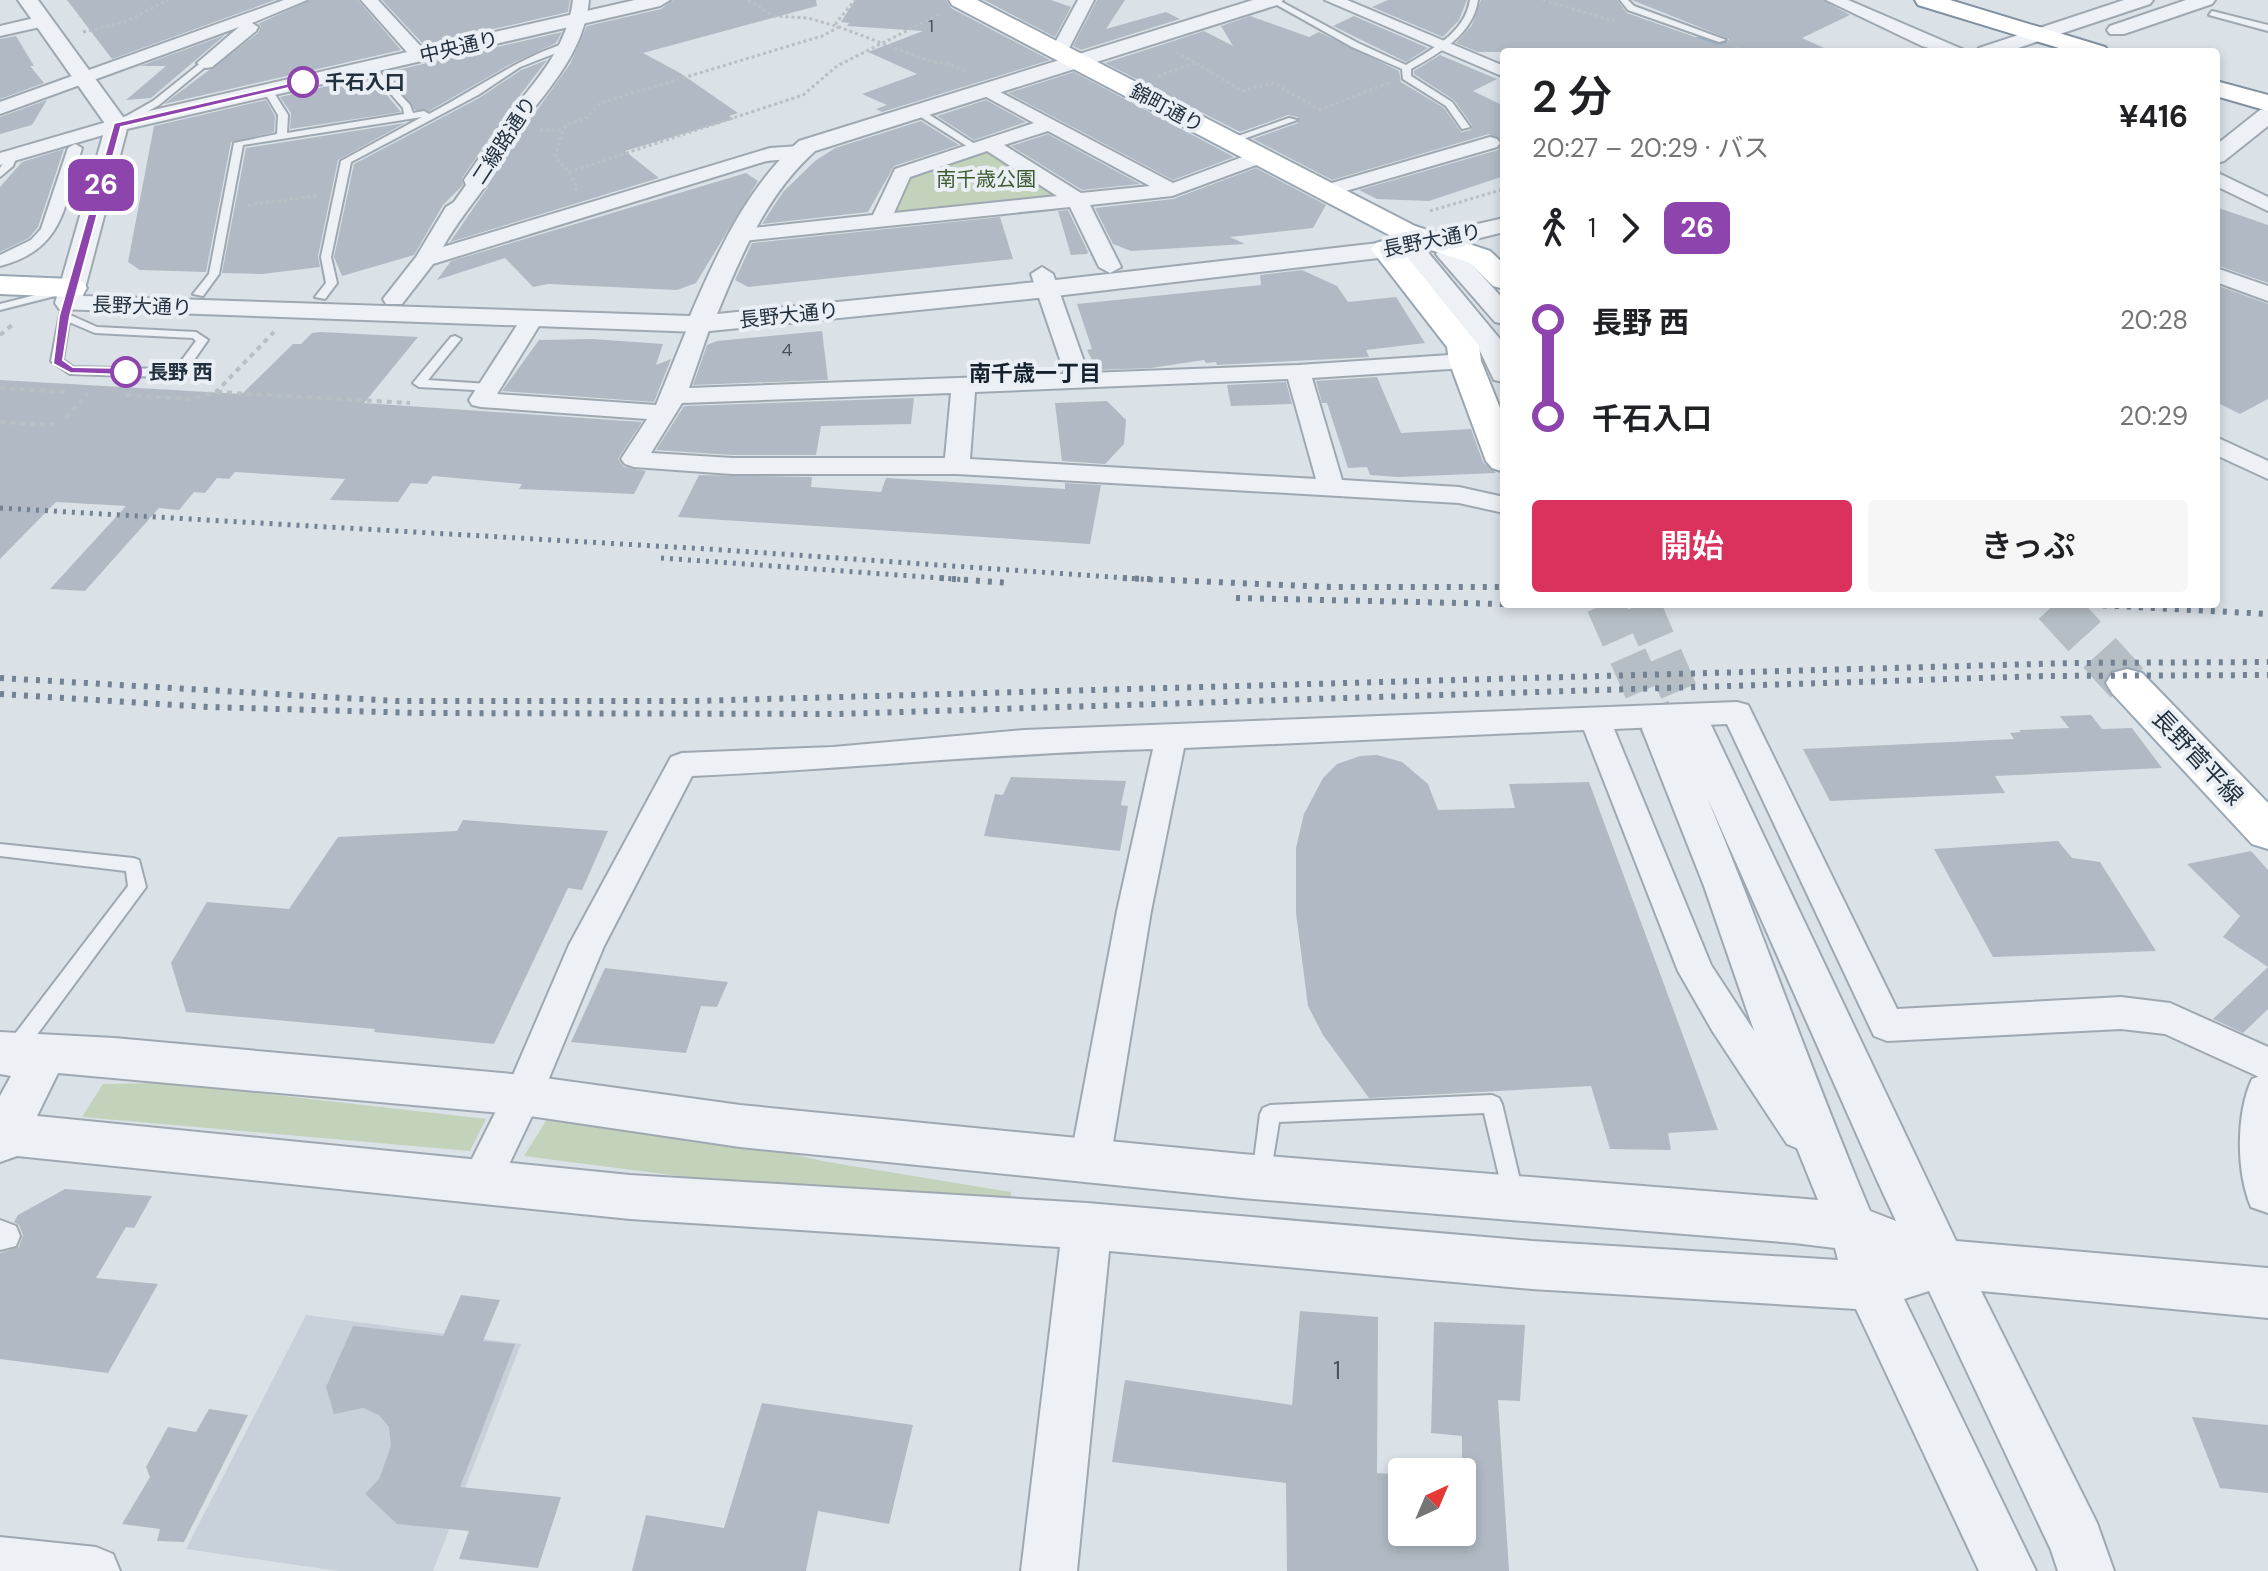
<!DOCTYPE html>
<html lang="ja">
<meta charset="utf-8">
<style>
:root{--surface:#fff;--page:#f6f6f6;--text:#202124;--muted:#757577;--accent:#db315d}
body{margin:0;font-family:"DM Sans","Noto Sans JP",sans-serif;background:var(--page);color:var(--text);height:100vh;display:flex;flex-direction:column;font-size:30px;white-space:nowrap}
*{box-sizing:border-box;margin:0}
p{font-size:26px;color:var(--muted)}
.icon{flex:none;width:44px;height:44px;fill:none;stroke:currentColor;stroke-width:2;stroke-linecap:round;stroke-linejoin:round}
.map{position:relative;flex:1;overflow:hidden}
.side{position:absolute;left:1500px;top:48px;width:720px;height:560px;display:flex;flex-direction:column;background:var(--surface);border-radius:8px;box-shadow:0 4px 12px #0003}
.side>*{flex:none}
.badge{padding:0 16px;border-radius:12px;font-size:28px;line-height:52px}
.needle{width:52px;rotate:44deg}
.buttons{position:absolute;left:1388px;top:1458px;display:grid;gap:16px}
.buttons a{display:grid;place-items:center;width:88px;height:88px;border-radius:8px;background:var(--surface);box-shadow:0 4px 12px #0003;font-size:40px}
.map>.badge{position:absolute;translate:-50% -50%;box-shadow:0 0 0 4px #fff}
.legs{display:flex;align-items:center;gap:12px;height:88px;padding:0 32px;font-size:26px}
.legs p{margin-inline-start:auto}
.headline{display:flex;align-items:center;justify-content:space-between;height:136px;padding:0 32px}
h1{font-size:44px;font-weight:600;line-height:60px}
.cta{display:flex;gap:16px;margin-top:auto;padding:16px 32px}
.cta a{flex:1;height:92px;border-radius:8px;background:var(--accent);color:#fff;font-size:32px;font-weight:600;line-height:92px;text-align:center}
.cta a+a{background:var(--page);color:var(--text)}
ul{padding:0 32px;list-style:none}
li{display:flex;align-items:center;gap:28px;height:96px;font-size:30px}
li i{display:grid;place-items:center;width:12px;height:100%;margin:0 10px;background:currentColor}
li i::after{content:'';width:20px;height:20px;margin:-10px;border:6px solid;border-radius:50%;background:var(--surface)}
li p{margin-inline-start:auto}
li:first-child i{background:linear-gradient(#0000 50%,currentColor 0)}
li:last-child i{background:linear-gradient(currentColor 50%,#0000 0)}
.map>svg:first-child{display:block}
.built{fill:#c8d0d9}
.green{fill:#c3d2bb}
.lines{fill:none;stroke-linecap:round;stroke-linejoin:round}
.canal{fill:#91b3cb;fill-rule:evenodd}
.building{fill:#b1bac4}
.tertiary-tunnel{stroke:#b5bec5;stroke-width:38;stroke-dasharray:38 19;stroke-linecap:butt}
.primary-tunnel{stroke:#b5bec5;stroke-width:44;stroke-dasharray:44 22;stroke-linecap:butt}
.service-casing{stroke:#9fa8b1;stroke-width:4}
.pedestrian-casing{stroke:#9fa8b1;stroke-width:4}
.minor-casing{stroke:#9fa8b1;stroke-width:4}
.tertiary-casing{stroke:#9fa8b1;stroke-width:4}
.primary-casing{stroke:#99a6b3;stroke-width:4}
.trunk-casing{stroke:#80909f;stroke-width:4}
.path-far1{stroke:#b8bfc5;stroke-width:3;stroke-dasharray:3 3;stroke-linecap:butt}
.path{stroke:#b8bfc5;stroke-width:4;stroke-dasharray:5 5;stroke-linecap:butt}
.service{fill:#edf1f5;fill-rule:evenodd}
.pedestrian{fill:#edf1f5;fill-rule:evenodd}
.minor{fill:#edf1f5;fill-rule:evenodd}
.tertiary{fill:#edf1f5;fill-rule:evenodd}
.primary{fill:#fff;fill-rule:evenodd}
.trunk{fill:#fff;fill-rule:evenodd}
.rail-far1{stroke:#728292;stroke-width:5;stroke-dasharray:3 6;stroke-linecap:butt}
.rail{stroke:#728292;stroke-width:6;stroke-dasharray:4 8;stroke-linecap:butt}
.line-1{fill:#8e44ad;stroke:#fff;stroke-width:2}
.stop-1-dot{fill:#fff;stroke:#8e44ad;stroke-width:4}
.labels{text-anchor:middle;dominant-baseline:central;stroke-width:8;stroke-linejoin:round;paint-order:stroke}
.far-number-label{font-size:18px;fill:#465260}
.far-street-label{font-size:20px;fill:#23303e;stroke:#eaeff5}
.far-stop-label{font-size:20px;font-weight:bold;fill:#23303e;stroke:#eaeff5;text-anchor:start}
.far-park-label{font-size:20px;fill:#3c5b2f;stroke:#eaeff5}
.far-neighbourhood-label{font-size:22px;font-weight:bold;fill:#16212e;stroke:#eaeff5}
.street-label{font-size:24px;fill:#23303e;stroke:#eaeff5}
.near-number-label{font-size:24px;fill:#465260}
</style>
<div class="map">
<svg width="2268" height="1571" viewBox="0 0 2268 1571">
<rect width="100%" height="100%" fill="#dae1e7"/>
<path class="built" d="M306,1315L521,1344L433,1571H338L186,1549Z"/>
<g class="green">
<path d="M987,151L997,154L1063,195L1060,200L891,214L908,178Z"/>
<path d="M170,1083L486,1119L470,1151L82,1117L103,1084Z"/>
<path d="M549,1116L708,1134L822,1161L1011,1192L1010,1202L787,1190L524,1156Z"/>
</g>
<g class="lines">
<path class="canal" d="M1664,37H1717L1745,52L1658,46L1655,42L1658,38Z"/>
</g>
<g class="building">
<path d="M67,0H275L112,59Z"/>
<path d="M310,0H358L401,50L164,104L258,33L261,26L258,24Z"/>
<path d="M382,0H570L568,12L424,45Z"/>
<path d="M673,0H816L817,6L643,53L680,73L738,113L729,116L734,119L625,151L659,178L450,242L488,187L487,180L570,64L587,26L661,9Z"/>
<path d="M855,0H946L951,8L1050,60L882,112L876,109L887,105L862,94L917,74L868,52L923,31L847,26L849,23L841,22Z"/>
<path d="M984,0H1051L1071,7L1055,37Z"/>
<path d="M1097,0H1125L1106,29L1166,12L1180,19L1081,50L1073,46Z"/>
<path d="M1388,0H1467L1459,20L1443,37L1372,7Z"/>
<path d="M1481,0H1617L1627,13L1718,45L1727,43L1729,39L1632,0H1823L1850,15L1802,38L1833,52H1478L1456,43L1472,25Z"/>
<path d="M1250,16L1309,37L1319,32L1399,71L1401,82L1444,108L1461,132L1471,130L1472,125L1454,100L1414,74V71L1440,55L1497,79L1473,91L1504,106V176L1429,201L1377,199L1359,190L1498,150L1502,141L1489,134L1332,180L1253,139L1298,123V117L1288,115L1240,132L1105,63L1204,31L1233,46L1221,26Z"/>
<path d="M1354,16L1428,48L1406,62L1333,26Z"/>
<path d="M562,32L556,43L511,64L429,111L415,110L384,73Z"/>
<path d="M225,35L151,98L126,100L166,66H140Z"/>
<path d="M16,36L34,66H30L44,83L0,99V39Z"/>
<path d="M547,60L508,111L507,121L497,135L489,139L462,178L463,185L443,205L414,255L342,276L334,257L354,164L479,98L521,70Z"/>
<path d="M1074,72L1234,157L1173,180L1008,93Z"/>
<path d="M371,76L401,112L290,129L291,113L280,97Z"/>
<path d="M47,100L32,125L0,134V117Z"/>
<path d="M266,100L275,116L274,132L231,142L206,272L140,270L128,262L154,126Z"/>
<path d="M986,100L1026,122L974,140L937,116Z"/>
<path d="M921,121L959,145L894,166L868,212L762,224L783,192L815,161L835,148Z"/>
<path d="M405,123L338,160L318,256L320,267L262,274L222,273L246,148Z"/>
<path d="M1048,134L1140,184L1082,190L1011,146Z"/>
<path d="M64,149L38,227L29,238L0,252V187L22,162Z"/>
<path d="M1256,168L1326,205L1313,228L1230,237L1245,244L1131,251L1113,244L1095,208L1173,199Z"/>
<path d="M746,173L758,181L696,283L677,290L548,284L533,287L505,258L437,280L451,261Z"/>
<path d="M2216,207L2268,225V283L2216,265Z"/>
<path d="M1068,210L1088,252L1087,254L1071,255L1058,211Z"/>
<path d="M1000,217L1013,259L748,287L735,280L752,243Z"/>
<path d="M1302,270L1337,286L1348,302L1396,297L1425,343L1366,350L1369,357L1217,365L1216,362L1206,363L1204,360L1151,368L1097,370L1087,350L1092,349L1077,304L1261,285L1260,275Z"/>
<path d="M2216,285L2268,304V399L2240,414L2216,402Z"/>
<path d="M822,331L828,380L693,385L707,345L717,341Z"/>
<path d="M321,332L418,337L364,403L642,422L618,459L624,467L646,471L634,494L519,489L522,484L433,476L427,484L411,483L398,502L330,500L345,479L235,472L229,479L217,478L205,493L194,492L179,510L159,508L85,591L50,589L126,506L56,502L0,559V380L242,394L293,344H301L312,333Z"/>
<path d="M592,339L663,344L656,365L671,359L654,402L502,391L539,340Z"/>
<path d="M1377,377L1401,433L1471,429L1483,462L1496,473L1398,477L1370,475L1367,467L1348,468L1327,403H1322L1316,381Z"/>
<path d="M1286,382L1292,404L1231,406L1227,385Z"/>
<path d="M914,398L911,424L821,426L816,455H732L656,450L684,406Z"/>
<path d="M1107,401L1126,420L1124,444L1105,464L1062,461L1055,403Z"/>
<path d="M699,475L812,477L811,487L881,492L886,478L1065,489V483L1101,485L1090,544L678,517Z"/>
<path d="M2091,715L2102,729L2132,728L2162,768L1995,776L2005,793L1830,801L1803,749L2014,739L2010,733L2021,732L2019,730L2069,728L2060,716Z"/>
<path d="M1377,755L1402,762L1428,784L1438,810L1515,808L1509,784L1589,782L1718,1130L1668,1133L1671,1150L1610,1149L1591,1086L1369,1098L1323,1035L1308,1006L1296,913V848L1304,814L1323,778L1337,764L1360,756Z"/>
<path d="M1011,777L1126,781L1121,805L1128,806L1120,851L984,836L995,794L1003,795Z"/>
<path d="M463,820L608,831L582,890L568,888L494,1044L374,1032L375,1029L186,1012L171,963L207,902L289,909L338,837L457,831Z"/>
<path d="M2058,841L2072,858L2100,862L2156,951L1993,957L1934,849Z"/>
<path d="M2251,851L2268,870V967L2223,937L2240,916L2187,864Z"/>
<path d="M2268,967V1009L2243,1033L2213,1019Z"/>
<path d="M605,968L728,982L717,1007L701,1006L686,1053L571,1042Z"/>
<path d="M65,1189L152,1196L134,1228L126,1227L96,1278L158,1284L108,1373L0,1359V1253L19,1247L23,1235L19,1225L14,1222L18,1215Z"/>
<path d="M461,1295L500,1300L483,1341L515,1344L460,1487L561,1497L538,1568L459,1559L469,1531L397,1524L365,1494L379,1479L385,1463L391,1446L389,1427L379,1415L363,1408L334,1414L326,1387L353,1326L443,1336Z"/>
<path d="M1300,1311L1378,1317L1377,1473L1402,1475V1532H1462V1436L1431,1433L1434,1322L1525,1325L1520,1401L1498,1400L1509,1571H1287L1286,1483L1112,1462L1125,1380L1292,1405Z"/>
<path d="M762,1403L913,1425L889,1524L818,1511L806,1571H632L646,1515L724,1528Z"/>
<path d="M209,1409L248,1415L184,1542L157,1541L160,1529L122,1524L150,1477L146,1467L168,1427L196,1432Z"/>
<path d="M2192,1417L2268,1425V1493L2220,1488Z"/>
</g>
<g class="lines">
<g class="tertiary-tunnel">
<path d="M1605,604L1660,729"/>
<path d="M1641,604L1694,727"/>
</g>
<path class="primary-tunnel" d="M2055,604L2127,683"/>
<defs>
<g id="service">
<path d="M1268,0H1278L1358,43L1406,65C1432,49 1465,33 1470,0H1478C1473,35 1439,53 1411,69V76L1452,102L1470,127L1462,129L1446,106L1403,79L1402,69L1352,47Z"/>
<path d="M1620,0H1628L1634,6L1726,40L1719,42L1628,10Z"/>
<path d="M2212,11L2268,25V31L2209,15Z"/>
<path d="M566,43L570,46L569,48L520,67L478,95L351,162L331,257L337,283L325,299L315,297L326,283L321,257L341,161L422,117L243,145L219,274L203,296L193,294L209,274L234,143L277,134L278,115L263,90L265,88H271L288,115L287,133L404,114L403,108L368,67L372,64L410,105L413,113L424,111L429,114C475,90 516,59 566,43Z"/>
<path d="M203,61L210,63L159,105L122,126H116V122L153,101Z"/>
<path d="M916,107L919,108L981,148L973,150L913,112L911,110Z"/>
<path d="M1289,118L1297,120L1232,143L1224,141Z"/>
<path d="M9,154L17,156L13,166L0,177V168Z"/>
<path d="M63,288L67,289V293L0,310V304Z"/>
<path d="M60,314H68L97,327L196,332L208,340L187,370L162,377L70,374L51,361ZM69,322L95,333L193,338L196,341L179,364L162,369L73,367L63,360Z"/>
<path d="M455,336L461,339L428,380L488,384L494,388L492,391L419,387L413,383L451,337Z"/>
<path d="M0,844L133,858L139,860L146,887L22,1055L15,1057L8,1055L6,1049L8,1043L128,886L126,871L0,856Z"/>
<path d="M1492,1095L1499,1098L1502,1104L1524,1197L1521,1204L1514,1206L1507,1204L1504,1197L1484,1113L1279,1122L1269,1183L1262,1185L1255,1183L1252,1176L1260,1114L1263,1108L1270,1105Z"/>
</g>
<g id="pedestrian">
<path d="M75,144L82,148C64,204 66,249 0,266V255L31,240L41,229L68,148Z"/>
<path d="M0,1220L16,1226L20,1236L16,1246L0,1250Z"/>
</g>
<g id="minor">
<path d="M284,0H307L252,23L258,27L256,31L212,67L206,68L197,63L239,27L0,114V102Z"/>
<path d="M361,0H378L426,52L429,56L426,60H414Z"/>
<path d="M573,0H589C585,46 555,82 527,117L529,120C515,142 499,158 484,180L486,185C471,206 456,224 443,247L770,148L799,146L809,152C799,162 777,158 763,162L433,264L402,304H386L383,299L416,257L446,207L454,202L466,185L464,180L491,141L499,137L510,121L508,117L510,113C538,79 568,45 573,0Z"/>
<path d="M1078,0H1094L1065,56H1053L1050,52Z"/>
<path d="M1325,0H1347L1504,66V77Z"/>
<path d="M1826,0H1848L1969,52H1942L1922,46Z"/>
<path d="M43,16L49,17L51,21L49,25L0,36V26Z"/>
<path d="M985,84L1173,183L1253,153L1260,151L1270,157L1267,161L1172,196L1090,205L1121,267L1110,273L1099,267L1070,207L743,241L733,235L743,229L873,215L895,169L1034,123L979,93L976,89ZM1048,131L1150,186L1081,193L1004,145ZM987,151L1057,196L894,213L910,177Z"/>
<path d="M117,119L124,121L126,125L124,129L0,165V153Z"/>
<path d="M1490,137L1497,139L1500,143L1497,147L1325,197L1315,191L1318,187Z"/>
<path d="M2216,172L2268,197V211L2216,186Z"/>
<path d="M1042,267L1053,274L1088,373L1298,365L1465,354L1473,356L1477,361L1473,366L1465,368L1312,378L1342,480L1459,487L1504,497V513L1459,503L957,474H732L634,467L625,464L621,459L647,419L481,407L472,405L469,400L523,316H539L542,321L497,394L656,405L689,324L692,319H708L711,324L689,388L1065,374L1031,274ZM1288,379L1316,479L970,459L975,392ZM951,393L945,458H732L651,453L682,403Z"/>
<path d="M2216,268L2268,286V301L2216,282Z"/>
<path d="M2216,437L2268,461V479L2216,455Z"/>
<path d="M1737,702L1748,705L1752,713L1897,1009L2121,997L2170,1003L2268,1047V1081L2165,1034L2121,1029L1887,1041L1874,1036L1727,724L1614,729L1711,965L1820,1132L1815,1144L1801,1150L1787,1144L1713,1032L1678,971L1584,730L1184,748L1151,911L1110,1161L1104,1174L1090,1179L1076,1174L1070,1161L1117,911L1153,749C999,753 846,769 692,776L604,946L542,1095L495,1194L481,1200L467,1194L461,1181L507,1089L569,945L671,757L682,753L833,747L1024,730Z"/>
<path d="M0,1537L96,1547L113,1554L120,1571H0Z"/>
</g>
<g id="tertiary">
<path d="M18,0H38L123,117L635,0H670L660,6L127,129L83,296L690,316C717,253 747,187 799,141L1253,0H1283L1280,4L815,151C767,194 741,255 717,314L1047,281L1396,241L1393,232L1396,227H1414L1420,237L1504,218V232L1427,251L1504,344V382L1494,380L1478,347L1404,255L1047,297L700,332L59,309L55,303L106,125Z"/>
<path d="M2124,0H2153L2150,4L2006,52H1976L1979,48Z"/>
<path d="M2186,0H2215L2212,4L2124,34H2110L2107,30L2110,26Z"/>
<path d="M2268,108V126L2224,161L2216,163V145L2260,110Z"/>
<path d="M1449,246L1458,249L1504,300V324L1495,322L1440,259L1436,254L1440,249Z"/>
<path d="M1694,714L1707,718L1712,727L1956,1241L2268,1268V1318L1981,1291L2097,1523L2114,1571H2058L2051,1550L1929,1291L1904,1299L2036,1571H1979L1856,1309L1532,1289L1109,1251L1077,1571H1021L1060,1247L630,1219L17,1156L0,1162V1096L11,1076L0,1074V1032L114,1038L523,1075L740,1105L1242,1154L1818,1200L1780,1106L1704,886L1642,729L1647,720L1660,716L1673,720L1676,726L1681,718ZM1707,797L1877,1180L1896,1221L1870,1211C1812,1074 1764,934 1707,797ZM58,1073L523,1115L740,1147L1242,1198L1794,1243L1835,1248L1838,1260L1532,1241L1087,1203L630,1175L37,1116Z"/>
<path d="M2268,1073V1213L2251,1207C2236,1172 2236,1113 2252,1079Z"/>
</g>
<g id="primary">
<path d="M949,0H977L1415,226L1490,251L1504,264V289L1493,286L1470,263L1395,238L952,5Z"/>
<path d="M1386,240L1396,243L1479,346L1481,361L1504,418V472L1492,468L1486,461L1449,361L1447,347L1371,249L1376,243Z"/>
<path d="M0,276L72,279L83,282L87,288L83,294L72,297L0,294Z"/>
<path d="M2127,669L2142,673L2268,803V849L2252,844L2112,693L2106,683L2112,673Z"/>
</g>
<g id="trunk">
<path d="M1915,0H1950L2105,47L2109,52H2072L1918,5Z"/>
<path d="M2216,81L2268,95V111L2216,96Z"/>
</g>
</defs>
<use href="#service" class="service-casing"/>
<use href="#pedestrian" class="pedestrian-casing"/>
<use href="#minor" class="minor-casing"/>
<use href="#tertiary" class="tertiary-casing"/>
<use href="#primary" class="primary-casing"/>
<use href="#trunk" class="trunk-casing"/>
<g class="path-far1">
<path d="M748,0L774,16L808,18L839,27L932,62L951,64L968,73"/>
<path d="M1543,0L1614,21"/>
<path d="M83,32L125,22L168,0"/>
<path d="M1736,47L1746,52"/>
<path d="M1196,63L1242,91L1274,83L1320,110"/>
<path d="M1158,76L1196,63L1177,53"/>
<path d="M1319,110L1391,82"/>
<path d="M540,130H563"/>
<path d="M569,172L803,95L837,66L940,14"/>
<path d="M575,191L577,187L569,172L555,157L563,130L568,124L585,119L600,103L822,36L839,27L836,23L855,0"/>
<path d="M248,205L317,196"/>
<path d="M1430,211L1504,189"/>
</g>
<g class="path">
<path d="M0,335L12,325"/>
<path d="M0,388L68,392"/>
<path d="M217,392L410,403"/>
<path d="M126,395L189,399L216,392L274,332"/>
<path d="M66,418L88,393"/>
<path d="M0,422L54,425"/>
</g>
<use href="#service" class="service"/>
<use href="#pedestrian" class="pedestrian"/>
<use href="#minor" class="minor"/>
<use href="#tertiary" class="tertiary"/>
<use href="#primary" class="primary"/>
<use href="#trunk" class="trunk"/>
<g class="rail-far1">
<path d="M0,508L708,549L1155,580"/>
<path d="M661,558L968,580"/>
</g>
<g class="rail">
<path d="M940,578L1009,583"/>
<path d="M1123,578L1330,587H1504"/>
<path d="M1236,598L1504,604"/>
<path d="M2079,604L2268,614"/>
<path d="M0,678L396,701H694L2073,663L2268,662"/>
<path d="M0,694L209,707L419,713L838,714L2046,676L2268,675"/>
</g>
</g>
<path class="line-1" d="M303,80L306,84L121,127L70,316L63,360L73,367L126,368L131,372L126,375L70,373L53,364L59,316L114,123Z"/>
<g class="stop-1-dot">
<circle cx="303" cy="82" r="14"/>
<circle cx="126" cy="372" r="14"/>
</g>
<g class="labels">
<g class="far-number-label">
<text x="931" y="26">1</text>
<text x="787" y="350">4</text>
</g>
<g class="far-street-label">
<text transform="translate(459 47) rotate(-13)">中央通り</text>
<text transform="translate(1167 108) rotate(28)">錦町通り</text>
<text transform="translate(504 140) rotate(-57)">二線路通り</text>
<text transform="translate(1432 240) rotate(-11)">長野大通り</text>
<text transform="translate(142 306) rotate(2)">長野大通り</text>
<text transform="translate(789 315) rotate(-6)">長野大通り</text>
</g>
<g class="far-stop-label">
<text x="325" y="82">千石入口</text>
<text x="148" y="372">長野 西</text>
</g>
<g class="far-park-label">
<text x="986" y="179">南千歳公園</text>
</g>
<g class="far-neighbourhood-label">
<text x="1035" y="373">南千歳一丁目</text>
</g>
<g class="street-label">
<text transform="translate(2198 757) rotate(47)">長野菅平線</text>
</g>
<g class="near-number-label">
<text x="1337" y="1370">1</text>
</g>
</g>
</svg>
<div class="buttons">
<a><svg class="needle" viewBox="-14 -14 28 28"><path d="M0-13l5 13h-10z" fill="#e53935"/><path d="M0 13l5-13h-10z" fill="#757577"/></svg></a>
</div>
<b class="badge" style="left:101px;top:185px;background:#8e44ad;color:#fff">26</b>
<section class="side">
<div class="headline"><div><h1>2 分</h1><p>20:27 – 20:29 · バス</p></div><b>¥416</b></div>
<div class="legs"><svg class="icon" aria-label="walk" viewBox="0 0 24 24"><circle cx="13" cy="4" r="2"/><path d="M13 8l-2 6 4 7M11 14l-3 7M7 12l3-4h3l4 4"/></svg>1<svg class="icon" aria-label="forward" viewBox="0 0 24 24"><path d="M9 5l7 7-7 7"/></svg><b class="badge" style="background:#8e44ad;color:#fff">26</b></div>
<ul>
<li><i style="color:#8e44ad"></i><b>長野 西</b><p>20:28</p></li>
<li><i style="color:#8e44ad"></i><b>千石入口</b><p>20:29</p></li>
</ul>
<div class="cta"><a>開始</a><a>きっぷ</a></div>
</section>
</div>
